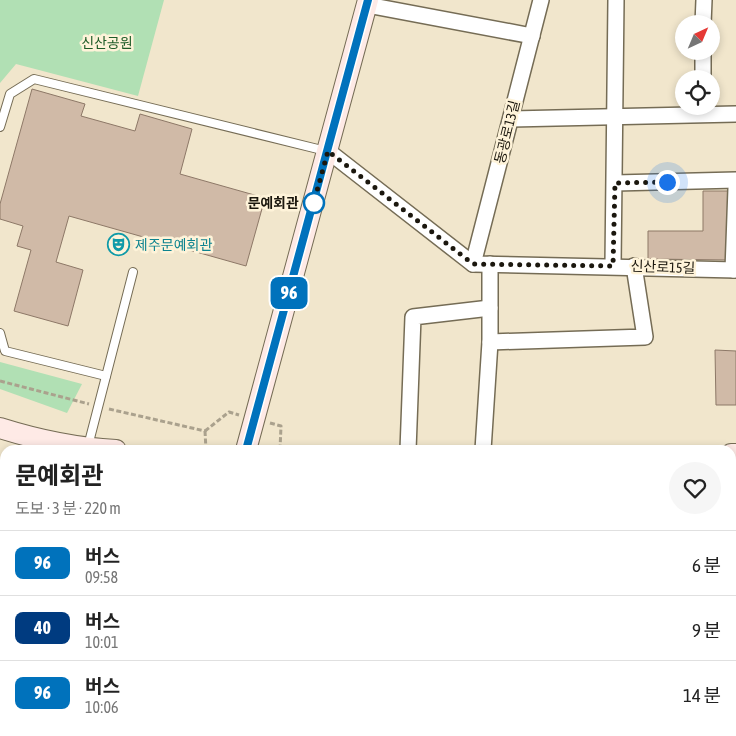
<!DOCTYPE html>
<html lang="ko">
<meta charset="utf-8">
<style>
:root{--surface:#fff;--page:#f6f6f6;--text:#222;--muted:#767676;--line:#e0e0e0}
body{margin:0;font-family:"Asap Condensed","Noto Sans KR",sans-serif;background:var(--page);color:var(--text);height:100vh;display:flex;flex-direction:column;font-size:19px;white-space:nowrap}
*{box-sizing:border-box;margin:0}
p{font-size:16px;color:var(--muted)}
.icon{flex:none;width:28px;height:28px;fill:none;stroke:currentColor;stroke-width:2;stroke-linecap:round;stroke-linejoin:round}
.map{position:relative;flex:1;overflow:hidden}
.panel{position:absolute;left:0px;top:445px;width:736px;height:291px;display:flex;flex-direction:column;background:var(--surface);border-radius:15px 15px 0 0;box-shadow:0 2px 8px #0003}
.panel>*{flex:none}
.badge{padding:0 10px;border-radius:8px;font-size:18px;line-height:32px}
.needle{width:32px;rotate:44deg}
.controls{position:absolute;left:675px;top:15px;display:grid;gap:10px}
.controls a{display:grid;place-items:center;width:45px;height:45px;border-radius:50%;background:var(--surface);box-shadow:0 2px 8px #0003;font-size:25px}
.you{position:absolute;width:25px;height:25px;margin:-12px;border:4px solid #fff;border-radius:50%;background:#1a73e8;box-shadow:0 0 0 8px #1a73e833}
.map>.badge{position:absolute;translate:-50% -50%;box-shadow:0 0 0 2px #fff}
.round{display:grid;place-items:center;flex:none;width:52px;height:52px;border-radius:26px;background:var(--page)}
.summary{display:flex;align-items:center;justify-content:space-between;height:85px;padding:0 15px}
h1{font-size:24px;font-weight:700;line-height:38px}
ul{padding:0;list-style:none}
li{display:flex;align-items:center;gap:15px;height:65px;padding:0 15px;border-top:1px solid var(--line)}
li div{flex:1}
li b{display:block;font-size:19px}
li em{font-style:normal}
li .badge{min-width:55px;font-weight:700;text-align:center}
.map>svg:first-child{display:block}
.green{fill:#b1e0b4}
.building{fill:#d0baa7;stroke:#8d7867}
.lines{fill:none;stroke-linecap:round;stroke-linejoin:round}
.service-casing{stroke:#756c55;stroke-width:10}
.minor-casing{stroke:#756c55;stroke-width:18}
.secondary-casing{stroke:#756c55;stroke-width:22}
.path{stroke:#aaa18d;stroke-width:3;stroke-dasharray:5 2.5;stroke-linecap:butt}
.service{stroke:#fff;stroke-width:8}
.minor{stroke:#fff;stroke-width:15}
.secondary{stroke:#feeae6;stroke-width:20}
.line-casing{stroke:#fff;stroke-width:11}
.line{stroke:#0072bc;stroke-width:8}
.walk{stroke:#1b170e;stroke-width:5;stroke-dasharray:0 9}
.stop-dot{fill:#fff;stroke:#0072bc;stroke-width:2.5}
.labels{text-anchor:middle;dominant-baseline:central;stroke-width:5;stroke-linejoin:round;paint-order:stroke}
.park-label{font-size:14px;fill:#1e5c28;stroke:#fef3d9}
.street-label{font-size:14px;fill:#1b170e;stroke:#fef3d9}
.stop-label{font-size:14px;font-weight:bold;fill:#1b170e;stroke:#fef3d9;text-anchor:end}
.culture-label{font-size:14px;fill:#0d838f;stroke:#fef3d9;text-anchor:start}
</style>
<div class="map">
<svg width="736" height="736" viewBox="0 0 736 736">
<rect width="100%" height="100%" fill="#f1e6cc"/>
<g class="green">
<path d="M0,0H164L138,96L16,64L0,83Z"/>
<path d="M0,362L82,384L67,413L0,389Z"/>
</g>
<g class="building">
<path d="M32,89L85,104L81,116L135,131L140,114L192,129L180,174L265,198L246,266L69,216L56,262L83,270L68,326L14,311L31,250L17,246L23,226L0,219V204Z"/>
<path d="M703,191H731V260L648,259V231H703Z"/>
<path d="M715,350L736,351V405H716Z"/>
<path d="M0,607L5,608V659L0,658Z"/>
</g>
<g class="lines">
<defs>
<g id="service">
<path d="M0,127L10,94L34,79L326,151"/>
<path d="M0,333L5,351L106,376"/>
<path d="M88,446L133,272"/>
</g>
<g id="minor">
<path d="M367,5L532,36"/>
<path d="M703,24L704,0"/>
<path d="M703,79V51"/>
<path d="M511,119L736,114"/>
<path d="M328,151L473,264L736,270"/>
<path d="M615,183L736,180"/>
<path d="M473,264L541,0"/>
<path d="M613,265L616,0"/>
<path d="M733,270L736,188"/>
<path d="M490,342L645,337L634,266"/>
<path d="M408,450L413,317L490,308"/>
<path d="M483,450L490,342V264"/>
<path d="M731,653H736"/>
<path d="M481,731V736"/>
<path d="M331,736L333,731"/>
</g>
<g id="secondary">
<path d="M0,428C38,440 77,448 116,450"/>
<path d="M246,450L368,0"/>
<path d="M731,454H736"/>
<path d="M155,736L157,731"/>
</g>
</defs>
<use href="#service" class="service-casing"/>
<use href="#minor" class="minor-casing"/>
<use href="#secondary" class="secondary-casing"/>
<g class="path">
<path d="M0,381L89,404"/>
<path d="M109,409L205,431"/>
<path d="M270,423L281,426L280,450"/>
<path d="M205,431L229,412L239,415"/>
<path d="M205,431L206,450"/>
</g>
<use href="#service" class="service"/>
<use href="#minor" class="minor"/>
<use href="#secondary" class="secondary"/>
</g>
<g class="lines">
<defs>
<path id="line" d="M246,450L368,0"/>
</defs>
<use href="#line" class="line-casing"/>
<use href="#line" class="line"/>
<path class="walk" d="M314,203L312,209L328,151L473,264L613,266L615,183L667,182"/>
</g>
<defs>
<symbol id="theatre-ring" viewBox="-11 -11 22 22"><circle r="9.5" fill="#fef3d9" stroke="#0f9aa8" stroke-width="1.5"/><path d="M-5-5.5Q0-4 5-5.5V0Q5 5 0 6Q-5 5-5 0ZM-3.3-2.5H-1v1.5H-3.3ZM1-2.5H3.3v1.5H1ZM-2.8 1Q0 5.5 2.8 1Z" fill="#0f9aa8"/></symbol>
</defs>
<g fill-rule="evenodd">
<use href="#theatre-ring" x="106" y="232" width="25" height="25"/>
</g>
<circle class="stop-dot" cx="314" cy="203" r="10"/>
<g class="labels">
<g class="park-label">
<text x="107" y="43">신산공원</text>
</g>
<g class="street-label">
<text transform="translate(507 132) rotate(-76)">동광로13길</text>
<text transform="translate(663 267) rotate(2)">신산로15길</text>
</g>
<g class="stop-label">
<text x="299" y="203">문예회관</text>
</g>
<g class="culture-label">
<text x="135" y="245">제주문예회관</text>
</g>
</g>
</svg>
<div class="controls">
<a><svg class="needle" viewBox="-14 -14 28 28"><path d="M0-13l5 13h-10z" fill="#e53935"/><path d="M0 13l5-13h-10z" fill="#767676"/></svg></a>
<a><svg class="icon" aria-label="locate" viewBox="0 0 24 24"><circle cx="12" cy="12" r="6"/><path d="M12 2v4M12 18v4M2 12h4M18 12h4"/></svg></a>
</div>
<div class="you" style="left:667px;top:182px"></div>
<b class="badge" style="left:289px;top:293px;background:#0072bc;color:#fff">96</b>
<section class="panel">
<div class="summary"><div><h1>문예회관</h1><p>도보 · 3 분 · 220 m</p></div><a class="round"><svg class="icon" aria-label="heart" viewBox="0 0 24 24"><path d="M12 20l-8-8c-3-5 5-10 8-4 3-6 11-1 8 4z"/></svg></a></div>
<ul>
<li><span class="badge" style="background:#0072bc;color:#fff">96</span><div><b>버스</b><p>09:58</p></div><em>6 분</em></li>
<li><span class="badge" style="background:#003b80;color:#fff">40</span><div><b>버스</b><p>10:01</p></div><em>9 분</em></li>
<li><span class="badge" style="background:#0072bc;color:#fff">96</span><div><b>버스</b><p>10:06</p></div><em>14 분</em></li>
</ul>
</section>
</div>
